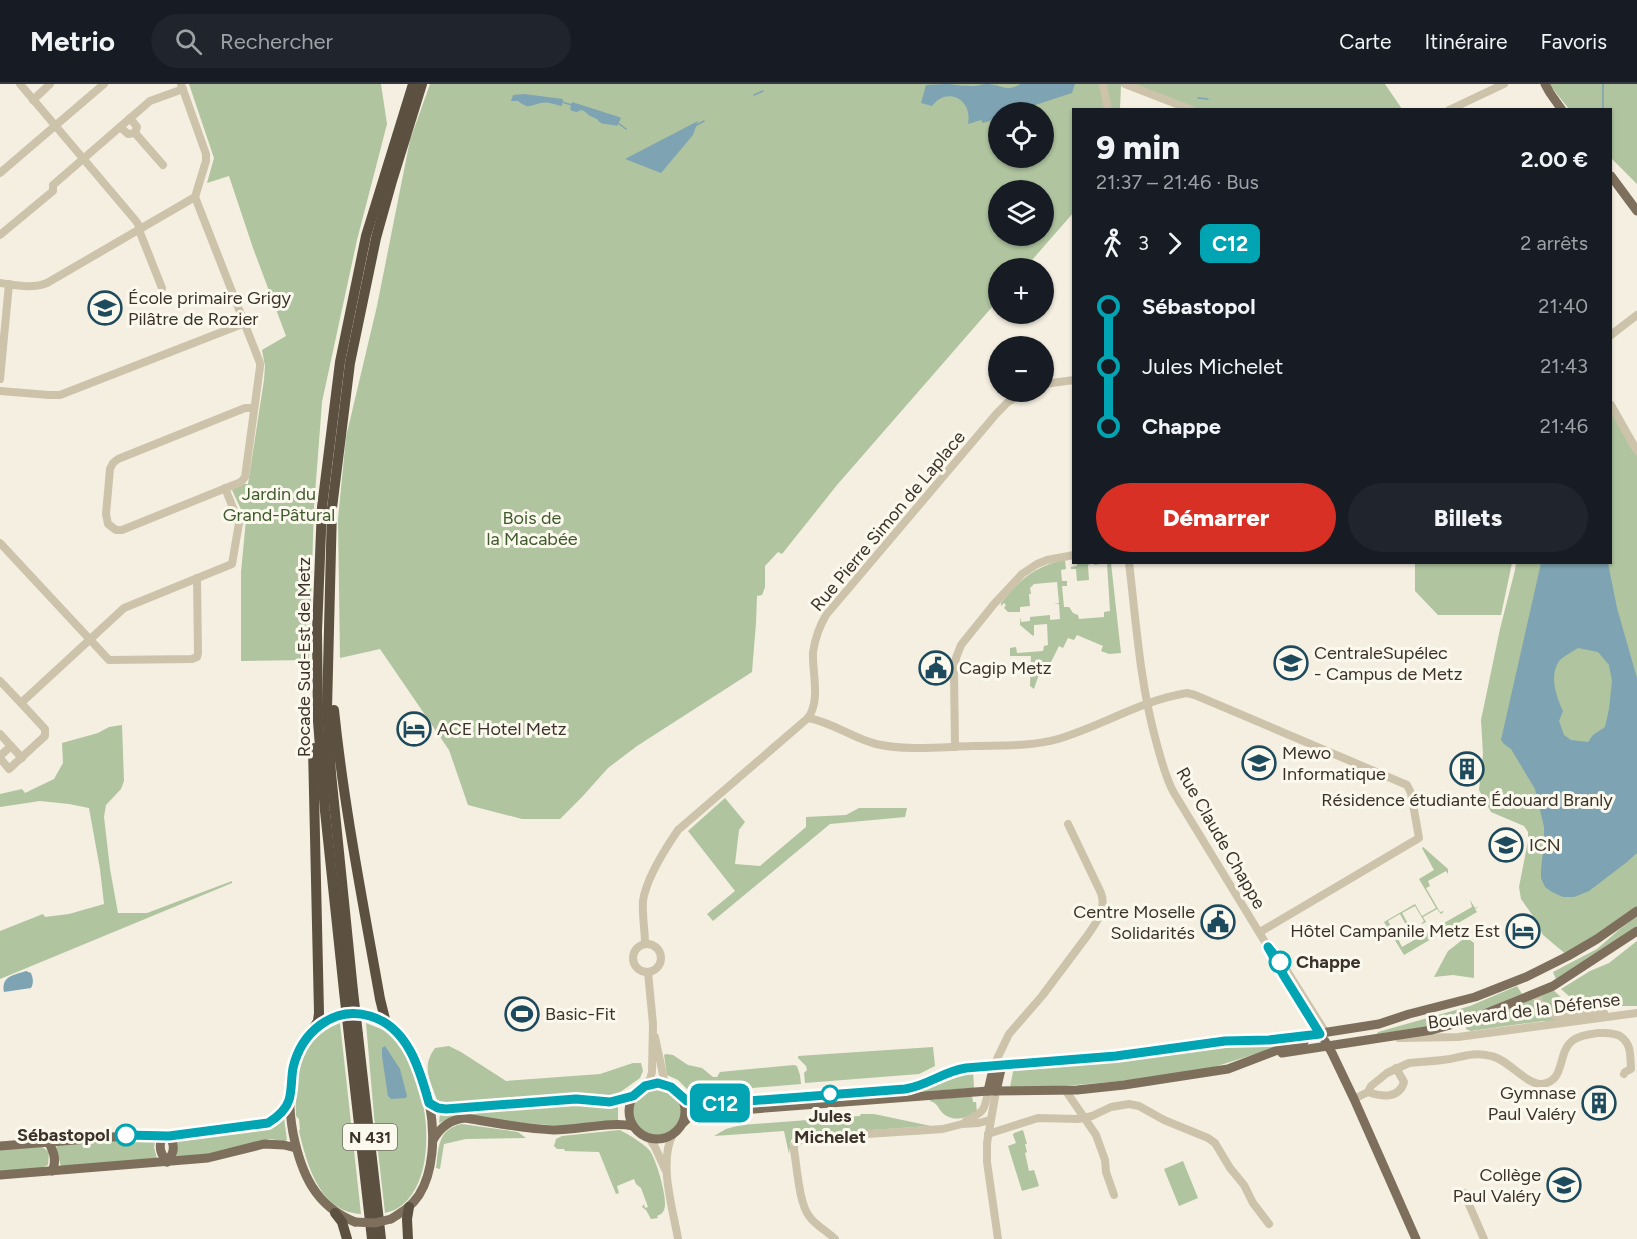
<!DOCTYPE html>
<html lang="fr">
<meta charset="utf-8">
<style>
:root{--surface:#171b24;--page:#20242c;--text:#f1f3f6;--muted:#9ea1a6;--line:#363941;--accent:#d93025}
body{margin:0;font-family:Figtree,sans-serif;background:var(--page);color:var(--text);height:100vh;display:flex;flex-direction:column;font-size:22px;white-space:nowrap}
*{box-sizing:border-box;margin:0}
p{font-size:20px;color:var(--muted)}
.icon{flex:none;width:33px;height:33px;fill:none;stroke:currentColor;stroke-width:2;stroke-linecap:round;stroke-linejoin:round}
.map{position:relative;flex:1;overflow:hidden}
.sheet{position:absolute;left:1072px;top:24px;width:540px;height:456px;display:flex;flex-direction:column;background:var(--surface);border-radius:0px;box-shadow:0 2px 4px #0004}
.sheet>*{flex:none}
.badge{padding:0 12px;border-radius:9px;font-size:21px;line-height:39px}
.controls{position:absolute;left:988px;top:18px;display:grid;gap:12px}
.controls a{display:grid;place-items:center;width:66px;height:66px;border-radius:50%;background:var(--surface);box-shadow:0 2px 4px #0004;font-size:30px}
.map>.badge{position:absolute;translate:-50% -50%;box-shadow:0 0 0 3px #fff}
.legs{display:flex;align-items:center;gap:9px;height:66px;padding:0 24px;font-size:20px}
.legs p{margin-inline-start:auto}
.headline{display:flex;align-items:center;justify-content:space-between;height:102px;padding:0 24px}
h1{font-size:33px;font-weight:800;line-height:45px}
.cta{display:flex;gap:12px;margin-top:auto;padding:12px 24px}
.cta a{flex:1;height:69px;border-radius:36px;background:var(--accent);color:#fff;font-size:24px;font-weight:800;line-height:69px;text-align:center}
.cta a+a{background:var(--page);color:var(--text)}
ul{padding:0 24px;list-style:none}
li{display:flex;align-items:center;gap:21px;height:60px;font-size:22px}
li i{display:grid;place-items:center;width:9px;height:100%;margin:0 8px;background:currentColor}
li i::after{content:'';width:15px;height:15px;margin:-8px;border:4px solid;border-radius:50%;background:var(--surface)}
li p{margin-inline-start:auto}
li:first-child i{background:linear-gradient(#0000 50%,currentColor 0)}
li:last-child i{background:linear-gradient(currentColor 50%,#0000 0)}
header{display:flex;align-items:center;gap:36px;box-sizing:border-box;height:84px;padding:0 30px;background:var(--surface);border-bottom:2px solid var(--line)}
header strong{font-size:28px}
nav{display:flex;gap:33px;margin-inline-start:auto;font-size:21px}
.search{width:420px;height:54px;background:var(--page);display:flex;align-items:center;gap:15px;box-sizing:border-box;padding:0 21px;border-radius:33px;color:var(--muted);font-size:22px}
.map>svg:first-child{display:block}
.green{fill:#afc49f;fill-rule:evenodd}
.water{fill:#7ea3b2;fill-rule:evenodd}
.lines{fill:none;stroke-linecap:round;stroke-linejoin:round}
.stream{stroke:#7ea3b2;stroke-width:1.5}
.minor{stroke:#cdc3ab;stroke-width:8}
.major{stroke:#7d6f5b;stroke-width:9}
.highway{stroke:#5c5041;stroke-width:10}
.major-bridge{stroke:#7d6f5b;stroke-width:9}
.highway-bridge{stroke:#5c5041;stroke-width:10}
.line-1-casing{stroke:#fff;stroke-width:14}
.line-1{stroke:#00a4b2;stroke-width:9}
.stop-1-dot{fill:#fff;stroke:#00a4b2;stroke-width:3}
.labels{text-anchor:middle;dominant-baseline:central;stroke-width:6;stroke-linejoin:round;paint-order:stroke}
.shield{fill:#fbf8ed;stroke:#756e64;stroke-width:1.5}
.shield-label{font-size:16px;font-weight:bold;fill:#3b332a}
.poi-label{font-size:18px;fill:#3b332a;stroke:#fbf8ed;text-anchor:start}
.park-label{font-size:18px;fill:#3f5a2d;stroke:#fbf8ed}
.street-label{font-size:18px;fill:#3b332a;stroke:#fbf8ed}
.stop-label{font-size:18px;font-weight:bold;fill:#3b332a;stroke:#fbf8ed;text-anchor:start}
</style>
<header>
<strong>Metrio</strong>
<div class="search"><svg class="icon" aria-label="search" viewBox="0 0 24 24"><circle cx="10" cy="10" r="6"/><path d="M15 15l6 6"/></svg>Rechercher</div>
<nav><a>Carte</a><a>Itinéraire</a><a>Favoris</a></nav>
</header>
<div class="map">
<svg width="1637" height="1155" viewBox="0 0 1637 1155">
<rect width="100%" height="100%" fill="#f4efe0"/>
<g class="green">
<path d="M189,0H381L387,40L357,156L322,318L314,423L309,576L241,577V488L246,436L232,406L242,400H248L264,296L265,282L262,266L286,252L253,164L229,92L207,99L214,74Z"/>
<path d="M430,0H1385L1402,25H1188L1121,1L1120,25L1074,26V128L1025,184H999V215L837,401L782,470L778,468L765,482V503L762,511L757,512L756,539L752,588L637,662L608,684L582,713L560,735H522L468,721L449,666L380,565L340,574L338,435L346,353L377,222L410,56ZM999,28H1044V74H999ZM999,106H1044V152H999Z"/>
<path d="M1549,0H1637V100L1611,74V26L1569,25Z"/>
<path d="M1611,321L1637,367V827L1568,872L1543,851L1533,832L1521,815L1519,803L1528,757V748L1524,742L1491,728L1479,706L1483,670L1481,636L1500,545L1515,486L1516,479L1611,478Z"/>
<path d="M1065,476L1066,485L1061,486L1062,497H1067V502H1062L1064,523H1069L1073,529L1078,531L1079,535L1104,533V528L1110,527L1107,479L1094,481V479L1089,480L1088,482L1089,496L1077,497L1076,485H1071V483L1077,482V479H1111L1121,569L1109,570L1101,567L1103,562L1077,551L1074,556L1068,554L1063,564L1059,562L1050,580H1046L1042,582L1040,586L1042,590L1040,593H1038L1034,605L1030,602L1031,572H1010V564L1016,563L1017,569L1043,567L1044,562L1048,561L1047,540L1034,541V551L1033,552L1020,541V533L1021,538L1030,537V533L1050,531V536L1060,535L1059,520H1054L1059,519L1057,498L1034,500L1030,504L1031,510H1029L1030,522L1020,523V528H1008L1004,524L1006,521L1004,519L1001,522V519C1020,496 1034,482 1065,476Z"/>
<path d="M1415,479H1512L1501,531H1438L1415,507Z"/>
<path d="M122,641L124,697L121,705L106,721L104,733L110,785L118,829H147L232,797V799L0,895V847L43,830L45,833L69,830L104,820L100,785L89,724L69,720L40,717L0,723V710L22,705L25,709L54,695L63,679L62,659L98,649L109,643Z"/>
<path d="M725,714L745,738L739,746L735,780L760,782L806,743V733L846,731L859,724H907L905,733L830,740L713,837L707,830L735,807L688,747Z"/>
<path d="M1423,763L1448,785V790L1446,787L1428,797L1430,802L1426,804L1440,828L1444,827L1441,830L1437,825L1423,833L1426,838L1422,840H1421L1424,837L1415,822L1402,829L1411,845L1416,843L1407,849L1406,848L1409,846L1400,830L1388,837L1397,853L1401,852L1398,855L1402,863L1472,823L1470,816L1475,824L1479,822L1475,825L1477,828L1404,871L1384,838L1415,820L1422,832L1436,824L1419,795L1434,786L1422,764Z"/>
<path d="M1637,832V842L1556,895L1553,888L1597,865L1620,845Z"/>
<path d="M1466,853L1474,859V894L1453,891L1434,893L1448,867Z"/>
<path d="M1637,857V922H1614L1586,927L1561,905L1590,887L1609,879Z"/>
<path d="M1517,902L1522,910L1465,933L1431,942L1377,950L1378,948L1470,922Z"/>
<path d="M1552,905L1578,929C1562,931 1546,929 1541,912Z"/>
<path d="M1531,915L1536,916L1542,925L1579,933L1553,939L1543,937L1471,947L1466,945L1467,940Z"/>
<path d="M340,939L361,1130C320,1128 307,1081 299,1047L300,1045L299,1035L296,1032C295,992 297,956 340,939Z"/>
<path d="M366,939C372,942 381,944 387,948C427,978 446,1094 398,1124C395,1126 389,1128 385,1129L374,1032Z"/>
<path d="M1290,958V959L1211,984L1132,996L1064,1002L1010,1003L1014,983L1179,970L1227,963H1266L1275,959Z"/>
<path d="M449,962L461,968L506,997L600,990L633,979H641L643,987L640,994L612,1014L605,1015L571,1011L447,1021L437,1016C430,996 421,983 435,964Z"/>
<path d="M933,963L935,982L919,990L805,999L804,989L807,986L806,982L798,974V972Z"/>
<path d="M666,970L673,971L688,981L702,984L713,993H717L720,988L794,981L797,982L800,991L801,1000L691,1009L678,996L667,991L664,971Z"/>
<path d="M973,986L974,1004L914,1008V1007L954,989Z"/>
<circle cx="657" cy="1027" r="24"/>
<path d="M972,1012L973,1018H976L977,1028C965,1035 950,1039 940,1026C937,1021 936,1019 930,1017V1016Z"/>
<path d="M583,1018L599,1022H618V1037L563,1042L509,1038L462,1031L439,1039L440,1029Z"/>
<path d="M861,1030H874L931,1042L799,1051L791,1056L789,1070L784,1047L714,1052L726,1045L741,1041L860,1032Z"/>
<path d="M282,1032L284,1034L287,1056L284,1057L270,1055L208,1070L175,1073L177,1062L176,1054Z"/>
<path d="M462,1040L518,1048L526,1054L466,1055L444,1060L440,1085L436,1084C439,1064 437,1045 462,1040Z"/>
<path d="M619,1046C624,1047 647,1062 650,1067C656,1075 669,1118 664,1126C662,1130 661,1130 657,1132L658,1134L651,1135L646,1126L642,1123L644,1120L645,1124L648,1123L641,1104L636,1100L634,1095L617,1102L619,1109L616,1110L599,1068L565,1067L564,1065H557L554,1062L556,1055L562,1052Z"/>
<path d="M1023,1046L1027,1060H1025L1027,1068L1025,1069L1029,1087L1034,1086L1039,1102L1022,1107L1008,1062L1016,1059L1013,1051L1014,1049Z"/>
<path d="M156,1054L154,1063L157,1075L61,1082L56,1066L57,1060Z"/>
<path d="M41,1062L49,1068L48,1081L41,1084L0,1088V1065Z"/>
<path d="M1183,1077L1198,1114L1179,1122L1164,1085Z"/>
</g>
<g class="water">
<path d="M948,0C956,1 965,2 973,2C978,2 982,0 987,0C1000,0 1008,9 1020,0H1075L1072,9L1014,28H999V34L983,39L981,36L968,40C973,15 947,2 932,22L921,19L926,1Z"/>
<path d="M524,10L563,15L562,22C556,21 547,17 541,19C530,21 529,26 518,17H511L513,11Z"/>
<path d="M572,18L619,33L621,34L617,42C609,39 602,43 597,35L590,32L584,27L581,26L577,28L572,27L570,25Z"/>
<path d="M698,37L693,51L661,89L625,75Z"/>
<path d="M1541,479H1608L1617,524L1637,594V769L1627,778L1589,807L1574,813H1563L1552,808L1545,803L1541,794V785L1544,761V743L1535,705L1511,665L1504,660L1501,656ZM1578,564L1598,568L1609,581L1612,597L1609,625L1605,643L1593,651L1588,658L1571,656L1564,651L1559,637L1563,627C1556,612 1548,589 1561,575C1566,571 1573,567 1578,564Z"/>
<path d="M26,887L31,889C33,894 34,899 31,904L4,908C1,892 14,891 26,887Z"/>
<path d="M385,962L400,985L407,1012L406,1014L391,1015L388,1012L382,972V964Z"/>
</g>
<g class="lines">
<g class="stream">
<path d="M754,11L763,7"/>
<path d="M1198,14L1208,15"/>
<path d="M562,18L572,21"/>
<path d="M1603,26V0"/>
<path d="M618,39L626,45"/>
<path d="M695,42L704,37"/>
</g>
<g class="minor">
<path d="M20,0L136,137L141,145"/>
<path d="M181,0L206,70V77L195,113L260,279V283L245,393L241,398L122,446H116L108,440L106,430L110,385L113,379L118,375L245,324H254"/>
<path d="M1103,0L1108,26"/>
<path d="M1125,0L1192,26"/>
<path d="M33,16L50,0"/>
<path d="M1449,26L1504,0"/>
<path d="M120,43L128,50L135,49L137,43L130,34"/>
<path d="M135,49L163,81"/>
<path d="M0,89L104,0"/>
<path d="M139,146L162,204"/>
<path d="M0,151L53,107V101L150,17L183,5"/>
<path d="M0,199C15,201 33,205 47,199L195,113"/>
<path d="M1611,251L1637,231"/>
<path d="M0,295L9,200"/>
<path d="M1044,300L1074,296"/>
<path d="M0,307L49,311H60L245,239"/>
<path d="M1611,321L1637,367"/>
<path d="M0,459L109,576L192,575L197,573L198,569L197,494"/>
<path d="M1129,478C1136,538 1140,599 1156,657C1161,675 1165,693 1174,709L1268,863L1284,892L1320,950"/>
<path d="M0,597L21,619L124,524L232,480L239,439L225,404"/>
<path d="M808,634C832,638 852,654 876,660C907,667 940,663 972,662C1000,661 1030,663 1058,655C1102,642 1142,616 1187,609L1195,611L1407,701L1411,709L1419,754L1260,848"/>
<path d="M0,650L22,674"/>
<path d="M955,663L954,588L956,574L961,561L994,520L1022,490L1037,480L1047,476L1074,471"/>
<path d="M0,672L11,662"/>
<path d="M0,674L9,685L45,652V645L21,619"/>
<circle cx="647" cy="874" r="14"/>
<path d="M645,860C645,846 642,831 643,817C646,795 665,765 678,746L808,634C821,616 812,589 813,568C815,555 819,543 826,531L997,329L1008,318L1025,308"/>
<path d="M1287,887L1326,949"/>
<path d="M1535,910C1538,916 1541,922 1546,927C1559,938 1588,929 1604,929"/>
<path d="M655,953L665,1000"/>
<path d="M1399,954L1458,953L1637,929"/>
<path d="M994,981L1009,950L1042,912L1087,852C1096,839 1107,825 1101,809L1068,740"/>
<path d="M645,1002L650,995L652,988L653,940L648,888"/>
<path d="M996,1007L987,1059V1078L998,1155"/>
<path d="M1066,1007L1096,1051L1105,1076L1106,1088L1114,1111"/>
<path d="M1368,1008C1382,1013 1399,1015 1404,998L1396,984"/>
<path d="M1354,1015L1368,1008L1371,1002L1387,989L1409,979C1422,978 1436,977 1450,975C1464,972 1476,968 1491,972C1508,975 1526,1001 1542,1000C1566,997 1557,969 1572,957C1578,952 1589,950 1598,949C1605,949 1613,948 1620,952C1632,960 1630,972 1631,985L1625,988L1624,990"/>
<path d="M966,1037C984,1028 985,1026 988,1007"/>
<path d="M673,1050C658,1078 673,1125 678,1155"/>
<path d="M988,1050L1038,1034L1078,1035L1092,1032L1111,1023L1129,1020L1139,1022L1164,1036L1208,1054L1215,1059L1230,1084L1244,1101L1253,1119L1269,1140"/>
<path d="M649,1054L655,1063L665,1085"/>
<path d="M1464,1109L1484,1155"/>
<path d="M835,1155C827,1147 816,1142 809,1132C799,1119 797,1083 794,1066V1062L797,1057L822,1053L943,1045L962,1040L979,1039L990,1036"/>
</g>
<g class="major">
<path d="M1545,0L1550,9L1562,26"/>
<path d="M1611,92L1637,127"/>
<path d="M1325,957L1332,969L1354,1015L1416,1155"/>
<path d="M1282,969L1432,946L1472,935L1553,902L1637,847"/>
<circle cx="657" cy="1027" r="28"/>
<path d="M988,1007L994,981"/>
<path d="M996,1007L1002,981"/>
<path d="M681,1012L687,1017L699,1020L905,1005C927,1002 944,987 966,984L1116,972L1225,957L1290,954L1379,940L1409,930L1475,913L1526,893L1568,872L1597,855L1637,827"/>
<path d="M429,1019L438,1024L446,1025L576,1015L610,1019L633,1012"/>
<path d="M682,1040L688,1034L701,1029L988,1007L1077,1006L1124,1001L1228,985L1291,961L1304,958"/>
<path d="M163,1052C158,1062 160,1069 167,1078"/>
<path d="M433,1056C441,1042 451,1035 466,1034C495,1039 525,1045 554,1046C578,1046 612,1037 633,1042"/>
<path d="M48,1058C54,1067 57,1077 52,1087"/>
<path d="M0,1062L125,1052H169L268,1039L275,1035L289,1017"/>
<path d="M167,1078C174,1069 176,1062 169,1052"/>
<path d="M0,1091L208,1074L264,1060L284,1061L296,1064"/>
<path d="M355,1138C315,1122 301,1089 293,1049C285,1004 289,944 342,931C356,928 373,931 386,939C430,969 447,1067 419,1111C412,1122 402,1128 391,1135"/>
</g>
<g class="highway">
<path d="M334,626C344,723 363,819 380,915L386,939"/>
<path d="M344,907L325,727L318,637L317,547L322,423L340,278L366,152L413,0"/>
<path d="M353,907L331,689L327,625L332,424L350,279L376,154L392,97L422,0"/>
<path d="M311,949L318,937L319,929L313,664"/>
<path d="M358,951L381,1155"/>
<path d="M349,952L372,1155"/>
<path d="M335,1129L342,1138L347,1155"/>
<path d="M408,1155L407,1135L409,1123"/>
</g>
<path class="major-bridge" d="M355,1138L375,1139L391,1135"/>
<g class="highway-bridge">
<path d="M344,907L349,952"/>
<path d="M353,907L358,951"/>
</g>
</g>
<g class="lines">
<defs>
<path id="line-1" d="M126,1051L169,1052L268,1039C276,1034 286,1026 289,1016C292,1006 291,995 293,984C301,949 333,921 370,932C408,943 420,986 429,1019L438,1024L446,1025L576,1015L610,1018L633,1012L645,1002L658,999L671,1003L687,1017L699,1020H708L905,1005C927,1002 944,987 966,984L1116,972L1225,957L1269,956L1320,950L1284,892L1268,863L1280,878"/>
</defs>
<use href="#line-1" class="line-1-casing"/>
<use href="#line-1" class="line-1"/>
</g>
<defs>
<symbol id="school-ring" viewBox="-11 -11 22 22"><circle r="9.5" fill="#fbf8ed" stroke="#1e4a5e" stroke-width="1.5"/><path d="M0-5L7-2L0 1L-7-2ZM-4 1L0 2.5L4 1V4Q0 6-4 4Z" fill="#1e4a5e"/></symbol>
<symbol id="university-ring" viewBox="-11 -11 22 22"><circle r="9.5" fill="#fbf8ed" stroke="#1e4a5e" stroke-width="1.5"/><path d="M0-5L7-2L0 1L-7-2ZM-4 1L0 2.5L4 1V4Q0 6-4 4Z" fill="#1e4a5e"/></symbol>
<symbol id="civic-ring" viewBox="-11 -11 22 22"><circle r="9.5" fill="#fbf8ed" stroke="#1e4a5e" stroke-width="1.5"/><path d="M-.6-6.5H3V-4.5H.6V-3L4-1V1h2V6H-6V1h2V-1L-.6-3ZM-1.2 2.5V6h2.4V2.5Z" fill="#1e4a5e"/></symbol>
<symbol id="hotel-ring" viewBox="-11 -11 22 22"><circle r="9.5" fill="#fbf8ed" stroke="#1e4a5e" stroke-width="1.5"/><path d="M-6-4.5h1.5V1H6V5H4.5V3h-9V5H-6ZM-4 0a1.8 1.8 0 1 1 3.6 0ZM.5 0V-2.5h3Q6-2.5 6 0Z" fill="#1e4a5e"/></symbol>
<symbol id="building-ring" viewBox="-11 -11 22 22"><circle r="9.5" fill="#fbf8ed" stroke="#1e4a5e" stroke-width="1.5"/><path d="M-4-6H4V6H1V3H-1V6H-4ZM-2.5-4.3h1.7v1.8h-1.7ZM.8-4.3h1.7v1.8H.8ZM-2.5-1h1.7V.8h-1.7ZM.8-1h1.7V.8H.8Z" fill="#1e4a5e"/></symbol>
<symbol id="stadium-ring" viewBox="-11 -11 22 22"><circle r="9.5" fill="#fbf8ed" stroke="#1e4a5e" stroke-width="1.5"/><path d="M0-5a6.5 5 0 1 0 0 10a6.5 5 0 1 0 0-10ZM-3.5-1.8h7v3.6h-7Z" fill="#1e4a5e"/></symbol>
</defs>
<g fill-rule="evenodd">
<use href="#school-ring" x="86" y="205" width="38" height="38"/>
<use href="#university-ring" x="1272" y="560" width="38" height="38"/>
<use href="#civic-ring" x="917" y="565" width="38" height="38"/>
<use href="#hotel-ring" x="395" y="626" width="38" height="38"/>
<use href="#university-ring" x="1240" y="660" width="38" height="38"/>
<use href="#building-ring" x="1448" y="666" width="38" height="38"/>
<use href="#university-ring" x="1487" y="742" width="38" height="38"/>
<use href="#civic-ring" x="1199" y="819" width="38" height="38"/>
<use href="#hotel-ring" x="1504" y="828" width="38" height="38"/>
<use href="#stadium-ring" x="503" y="911" width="38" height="38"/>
<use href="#building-ring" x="1580" y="1000" width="38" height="38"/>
<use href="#school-ring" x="1545" y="1082" width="38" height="38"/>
</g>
<g class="stop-1-dot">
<circle cx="1280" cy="878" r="10"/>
<circle cx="830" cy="1010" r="8"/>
<circle cx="126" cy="1051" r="10"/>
</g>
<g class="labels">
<rect class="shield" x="343" y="1040" width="54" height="26" rx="4.5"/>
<g class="shield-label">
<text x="370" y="1053">N 431</text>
</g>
<g class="poi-label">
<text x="128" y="214">École primaire Grigy<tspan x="128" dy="21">Pilâtre de Rozier</tspan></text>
<text x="1314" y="569">CentraleSupélec<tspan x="1314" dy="21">- Campus de Metz</tspan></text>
<text x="959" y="584">Cagip Metz</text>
<text x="437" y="645">ACE Hotel Metz</text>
<text x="1282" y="669">Mewo<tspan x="1282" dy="21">Informatique</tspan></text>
<text x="1467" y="716" text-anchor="middle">Résidence étudiante Édouard Branly</text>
<text x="1529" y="761">ICN</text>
<text x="1195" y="828" text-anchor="end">Centre Moselle<tspan x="1195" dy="21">Solidarités</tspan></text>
<text x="1500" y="847" text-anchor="end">Hôtel Campanile Metz Est</text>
<text x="545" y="930">Basic-Fit</text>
<text x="1576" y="1009" text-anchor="end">Gymnase<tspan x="1576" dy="21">Paul Valéry</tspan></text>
<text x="1541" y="1091" text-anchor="end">Collège<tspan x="1541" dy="21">Paul Valéry</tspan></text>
</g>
<g class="park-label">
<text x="279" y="410">Jardin du<tspan x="279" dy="21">Grand-Pâtural</tspan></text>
<text x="532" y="434">Bois de<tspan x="532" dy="21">la Macabée</tspan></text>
</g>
<g class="street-label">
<text transform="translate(888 437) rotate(-50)">Rue Pierre Simon de Laplace</text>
<text transform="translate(304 573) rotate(-90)">Rocade Sud-Est de Metz</text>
<text transform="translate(1221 754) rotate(60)">Rue Claude Chappe</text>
<text transform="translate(1524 927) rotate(-7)">Boulevard de la Défense</text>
</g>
<g class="stop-label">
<text x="1296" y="878">Chappe</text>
<text x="830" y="1032" text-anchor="middle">Jules<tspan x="830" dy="21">Michelet</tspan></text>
<text x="110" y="1051" text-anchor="end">Sébastopol</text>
</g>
</g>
</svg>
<div class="controls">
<a><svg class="icon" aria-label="locate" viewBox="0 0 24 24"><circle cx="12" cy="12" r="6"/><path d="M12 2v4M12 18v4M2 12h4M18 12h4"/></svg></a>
<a><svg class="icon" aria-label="layers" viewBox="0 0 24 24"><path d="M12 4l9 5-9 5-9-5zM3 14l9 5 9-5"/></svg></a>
<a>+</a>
<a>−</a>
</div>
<b class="badge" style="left:720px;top:1019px;background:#00a4b2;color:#fff">C12</b>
<section class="sheet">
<div class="headline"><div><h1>9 min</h1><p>21:37 – 21:46 · Bus</p></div><b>2.00 €</b></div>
<div class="legs"><svg class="icon" aria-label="walk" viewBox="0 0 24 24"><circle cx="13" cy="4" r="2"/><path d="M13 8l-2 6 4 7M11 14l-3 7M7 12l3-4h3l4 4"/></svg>3<svg class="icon" aria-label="forward" viewBox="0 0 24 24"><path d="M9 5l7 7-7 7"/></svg><b class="badge" style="background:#00a4b2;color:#fff">C12</b><p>2 arrêts</p></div>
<ul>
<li><i style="color:#00a4b2"></i><b>Sébastopol</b><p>21:40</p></li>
<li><i style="color:#00a4b2"></i><span>Jules Michelet</span><p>21:43</p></li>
<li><i style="color:#00a4b2"></i><b>Chappe</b><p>21:46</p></li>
</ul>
<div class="cta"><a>Démarrer</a><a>Billets</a></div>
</section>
</div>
